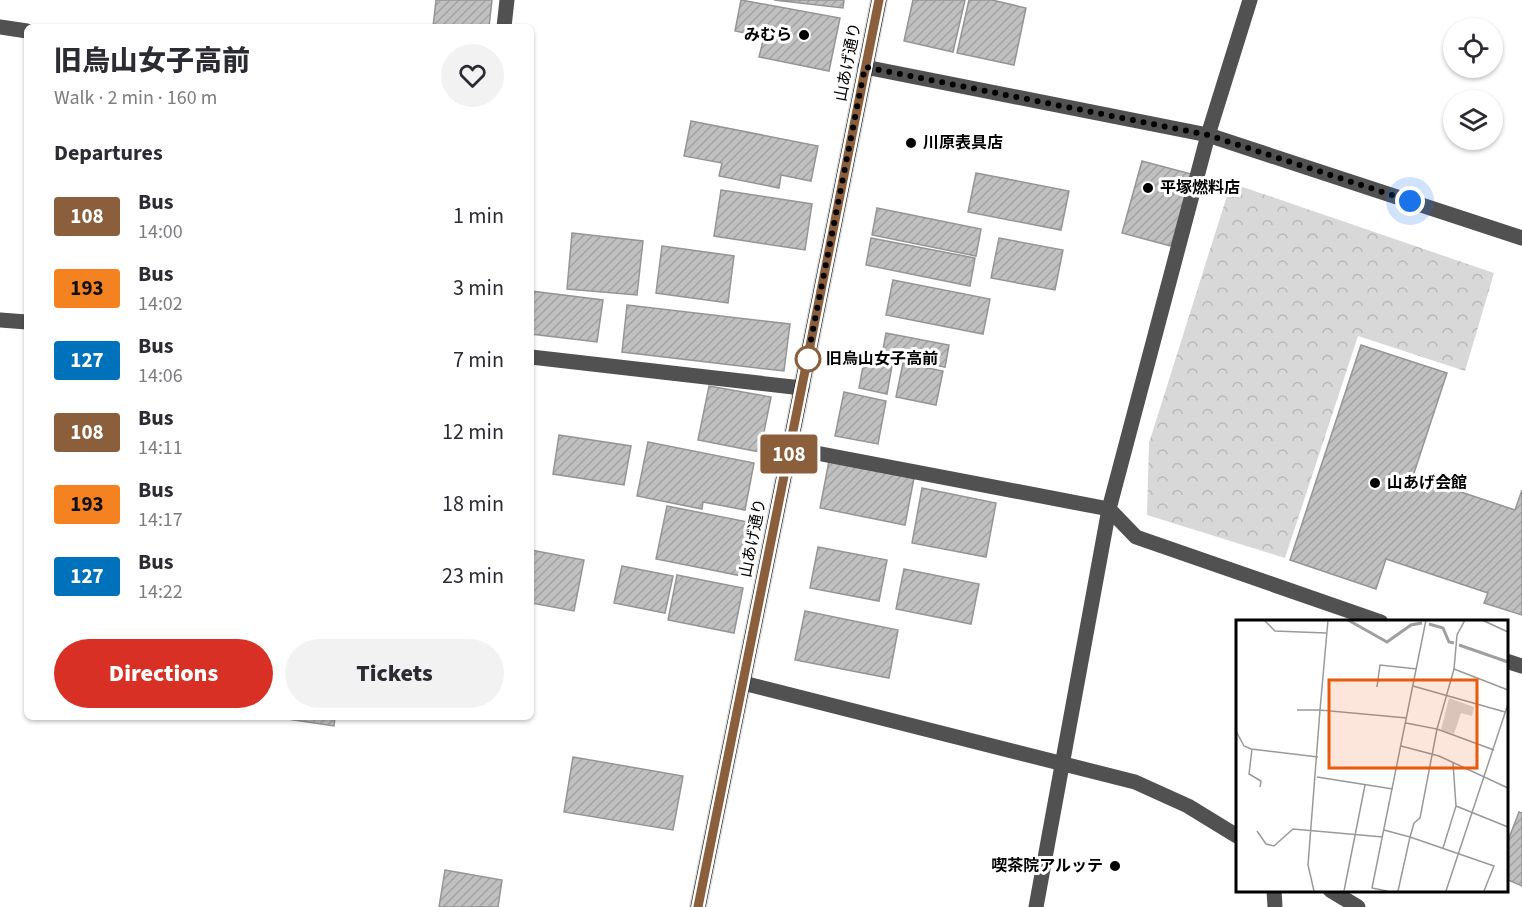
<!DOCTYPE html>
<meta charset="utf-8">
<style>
:root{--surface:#fff;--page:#f2f2f3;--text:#2b2b33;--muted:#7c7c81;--accent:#d93025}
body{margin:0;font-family:"Source Sans 3","Noto Sans JP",sans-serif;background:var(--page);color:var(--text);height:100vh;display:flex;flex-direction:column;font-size:22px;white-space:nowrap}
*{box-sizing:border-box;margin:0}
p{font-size:20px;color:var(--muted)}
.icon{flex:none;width:33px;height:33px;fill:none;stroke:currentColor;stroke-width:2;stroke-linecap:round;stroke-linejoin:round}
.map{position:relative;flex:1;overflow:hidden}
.details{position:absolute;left:24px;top:24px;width:510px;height:696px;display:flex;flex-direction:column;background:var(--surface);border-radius:9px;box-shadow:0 2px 4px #0004}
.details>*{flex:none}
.badge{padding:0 12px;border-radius:4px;font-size:21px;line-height:39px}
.controls{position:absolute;left:1443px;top:18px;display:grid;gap:12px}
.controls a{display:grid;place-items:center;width:60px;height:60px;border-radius:50%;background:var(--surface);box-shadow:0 2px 4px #0004;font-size:30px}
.you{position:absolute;width:30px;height:30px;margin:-15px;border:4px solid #fff;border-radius:50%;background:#1a73e8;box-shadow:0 0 0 9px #1a73e833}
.map>.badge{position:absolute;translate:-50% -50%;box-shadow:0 0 0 3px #fff}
h2{padding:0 30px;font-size:22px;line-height:54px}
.round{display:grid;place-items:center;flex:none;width:63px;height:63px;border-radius:32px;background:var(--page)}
.summary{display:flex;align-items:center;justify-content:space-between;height:102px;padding:0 30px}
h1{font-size:28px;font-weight:800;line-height:45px}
.button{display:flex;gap:12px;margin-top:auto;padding:12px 30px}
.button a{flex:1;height:69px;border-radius:36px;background:var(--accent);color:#fff;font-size:24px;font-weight:800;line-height:69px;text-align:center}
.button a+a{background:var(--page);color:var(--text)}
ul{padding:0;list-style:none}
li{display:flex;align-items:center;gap:18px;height:72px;padding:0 30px}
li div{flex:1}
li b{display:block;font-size:22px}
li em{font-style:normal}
li .badge{min-width:66px;font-weight:700;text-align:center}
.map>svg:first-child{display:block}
.forest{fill:url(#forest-crowns)}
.building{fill:url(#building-hatch);stroke:#959595;stroke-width:1.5}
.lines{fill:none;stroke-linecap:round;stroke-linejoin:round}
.major-casing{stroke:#dbdbdb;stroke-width:18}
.minor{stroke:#515151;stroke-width:15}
.major{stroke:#000;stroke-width:15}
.line-casing{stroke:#fff;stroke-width:14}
.line{stroke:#8b5e3c;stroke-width:9}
.walk{stroke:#000;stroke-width:6;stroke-dasharray:0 10.8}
.poi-dot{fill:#000;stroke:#fff;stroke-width:2}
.stop-dot{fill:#fff;stroke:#8b5e3c;stroke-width:3}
.labels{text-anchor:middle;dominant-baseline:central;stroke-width:6;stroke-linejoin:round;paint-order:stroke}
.poi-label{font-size:16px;font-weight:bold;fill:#000;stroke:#fff;text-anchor:start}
.street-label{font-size:16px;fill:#000;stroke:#fff}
.stop-label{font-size:16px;font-weight:bold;fill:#000;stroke:#fff;text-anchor:start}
.inset-river{fill:none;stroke:#9f9f9f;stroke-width:3}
.inset-road{fill:none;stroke:#999;stroke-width:1.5}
.view{fill:#e8590c;fill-opacity:0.15;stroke:#e8590c;stroke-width:3}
.inset-edge{fill:none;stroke:#000;stroke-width:3}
</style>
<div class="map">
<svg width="1522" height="907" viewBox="0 0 1522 907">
<defs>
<pattern id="forest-crowns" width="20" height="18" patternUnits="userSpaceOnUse" patternTransform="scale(1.5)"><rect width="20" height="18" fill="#d8d8d8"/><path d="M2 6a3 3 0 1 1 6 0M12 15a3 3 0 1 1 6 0" fill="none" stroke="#b8b8b8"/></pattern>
<pattern id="building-hatch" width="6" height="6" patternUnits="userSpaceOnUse" patternTransform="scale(1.5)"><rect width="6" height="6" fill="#c0c0c0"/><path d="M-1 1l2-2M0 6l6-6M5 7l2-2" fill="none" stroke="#a3a3a3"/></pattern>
</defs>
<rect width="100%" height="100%" fill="#fff"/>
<path class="forest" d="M1231,183L1494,273L1465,371L1358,336L1285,558L1147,515L1149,443Z"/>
<g class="building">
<path d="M436,0H492L489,27H433Z"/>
<path d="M741,0L840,18L829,71L759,57L764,37L735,31Z"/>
<path d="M774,0H844L843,8Z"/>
<path d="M913,0H965L953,52L904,41Z"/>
<path d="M969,0H992L1026,8L1014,65L957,53Z"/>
<path d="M691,121L818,146L811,181L781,175L779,188L719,176L722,163L684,156Z"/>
<path d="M1142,161L1191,174L1171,246L1122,233Z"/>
<path d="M976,173L1069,191L1061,230L968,212Z"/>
<path d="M721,190L812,204L805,250L714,236Z"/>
<path d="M877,208L981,229L976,256L872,235Z"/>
<path d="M572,233L643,241L637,295L567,289Z"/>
<path d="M871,238L975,258L970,286L866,265Z"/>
<path d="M999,238L1063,250L1055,290L991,278Z"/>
<path d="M662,246L734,256L728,303L656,293Z"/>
<path d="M893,280L990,299L983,334L886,315Z"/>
<path d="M531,291L603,300L597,342L531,334Z"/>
<path d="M627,305L790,324L784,371L622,352Z"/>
<path d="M886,333L949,345L945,367L882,355Z"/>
<path d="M1361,345L1447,373L1413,476L1515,510L1522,490V615L1484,603L1488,593L1386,559L1376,589L1290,560Z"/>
<path d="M865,355L893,360L887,394L859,388Z"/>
<path d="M903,363L943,371L936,405L896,397Z"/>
<path d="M709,386L771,397L760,452L698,440Z"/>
<path d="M844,392L886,401L878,444L835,436Z"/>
<path d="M559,435L631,446L624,485L553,474Z"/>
<path d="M648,442L754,463L745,510L703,502L702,509L637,496Z"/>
<path d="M829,461L914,478L905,525L820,508Z"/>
<path d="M922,488L996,503L986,557L912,543Z"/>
<path d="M667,506L753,523L742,576L656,559Z"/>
<path d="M818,547L887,560L879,601L810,588Z"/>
<path d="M531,550L584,560L574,611L531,603Z"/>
<path d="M622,566L673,576L665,613L614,603Z"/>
<path d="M904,569L979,584L971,624L896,609Z"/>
<path d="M677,575L743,588L734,633L668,620Z"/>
<path d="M805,611L898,630L889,678L795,660Z"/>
<path d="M274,717H335L334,726Z"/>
<path d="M573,757L683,776L673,830L564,812Z"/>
<path d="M1519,812L1522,813V886L1506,879V846Z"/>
<path d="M445,870L502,880L498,907H439Z"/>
</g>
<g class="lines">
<defs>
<path id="major" d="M698,907L879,0"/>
</defs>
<use href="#major" class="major-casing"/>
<g class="minor">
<path d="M1250,0L1208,135L1109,509L1136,537L1381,622"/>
<path d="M0,27L27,31"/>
<path d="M504,27L507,0"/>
<path d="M865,67L1208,135L1522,238"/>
<path d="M0,320L27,322"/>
<path d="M531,357L802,388"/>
<path d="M790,448L1109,509L1036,907"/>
<path d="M1506,661L1522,666"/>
<path d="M743,683L1135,782L1188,806L1237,836"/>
<path d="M1274,890L1275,907"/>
<path d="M1330,890L1358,907"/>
</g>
<use href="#major" class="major"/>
</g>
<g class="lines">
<defs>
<path id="line" d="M698,907L879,0"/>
</defs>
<use href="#line" class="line-casing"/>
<use href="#line" class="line"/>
<path class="walk" d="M808,359L806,365L865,67L1208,135L1410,201"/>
</g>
<g class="poi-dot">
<circle cx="804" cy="35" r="6"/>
<circle cx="911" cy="143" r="6"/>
<circle cx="1148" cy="188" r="6"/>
<circle cx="1375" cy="483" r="6"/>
<circle cx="1115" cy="866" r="6"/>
</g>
<circle class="stop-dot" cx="808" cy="359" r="12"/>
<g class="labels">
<g class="poi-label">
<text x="792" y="35" text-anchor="end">みむら</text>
<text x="923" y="143">川原表具店</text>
<text x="1160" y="188">平塚燃料店</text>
<text x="1387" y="483">山あげ会館</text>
<text x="1103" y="866" text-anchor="end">喫茶院アルッテ</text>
</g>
<g class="street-label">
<text transform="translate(848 62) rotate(-79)">山あげ通り</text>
<text transform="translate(753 538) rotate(-79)">山あげ通り</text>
</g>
<g class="stop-label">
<text x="826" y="359">旧烏山女子高前</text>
</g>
</g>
<g transform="translate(1236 620)">
<rect width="272" height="272" fill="#fff"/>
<path d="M213,78L238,87L236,96L225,93L218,114L205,110Z" fill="#d8d8d8"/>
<path class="inset-river" d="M112,0L151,22L175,5L186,3M193,4L207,8L213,22L218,23M223,25L272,42"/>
<path class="inset-road" d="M28,0L39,11L90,13M229,0L221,15L218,49L201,109L258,130M246,0L272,12M218,49L272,70M177,66L269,92M141,67L144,45L181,49M61,90H84L92,0M170,103L201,109L184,198L178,203L174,217L258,246L248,271M0,111L8,126L15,129L82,137M165,126L203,136L272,168M16,129L13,154L25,161L24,167M81,157L157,169M220,186L272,207M148,210L174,217L162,271M21,211L30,224L38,226L57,209L147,217M207,228L220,186L217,143M78,271L72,245L84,90L171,98M108,271L129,165M151,271L136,268L190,0M210,271L272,84"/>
<path class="view" d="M93,60H241V148H93Z"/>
<rect width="272" height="272" class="inset-edge"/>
</g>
</svg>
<div class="controls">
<a><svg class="icon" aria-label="locate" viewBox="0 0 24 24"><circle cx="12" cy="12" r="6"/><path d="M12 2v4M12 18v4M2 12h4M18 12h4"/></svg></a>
<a><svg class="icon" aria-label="layers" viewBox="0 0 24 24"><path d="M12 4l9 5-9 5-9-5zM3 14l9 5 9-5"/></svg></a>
</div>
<div class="you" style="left:1410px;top:201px"></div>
<b class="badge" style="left:789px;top:454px;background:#8b5e3c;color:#fff">108</b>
<section class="details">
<div class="summary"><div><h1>旧烏山女子高前</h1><p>Walk · 2 min · 160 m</p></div><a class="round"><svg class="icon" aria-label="heart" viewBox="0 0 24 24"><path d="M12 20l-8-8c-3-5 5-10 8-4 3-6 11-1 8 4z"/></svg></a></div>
<h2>Departures</h2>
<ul>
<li><span class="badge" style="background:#8b5e3c;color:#fff">108</span><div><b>Bus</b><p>14:00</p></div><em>1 min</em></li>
<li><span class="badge" style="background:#f58220;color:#111">193</span><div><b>Bus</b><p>14:02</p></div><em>3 min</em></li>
<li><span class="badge" style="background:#0072bc;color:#fff">127</span><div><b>Bus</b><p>14:06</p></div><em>7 min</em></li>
<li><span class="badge" style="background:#8b5e3c;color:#fff">108</span><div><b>Bus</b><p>14:11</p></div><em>12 min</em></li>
<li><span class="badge" style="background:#f58220;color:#111">193</span><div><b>Bus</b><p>14:17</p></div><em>18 min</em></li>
<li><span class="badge" style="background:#0072bc;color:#fff">127</span><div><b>Bus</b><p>14:22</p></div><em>23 min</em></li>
</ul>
<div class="button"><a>Directions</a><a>Tickets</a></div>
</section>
</div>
